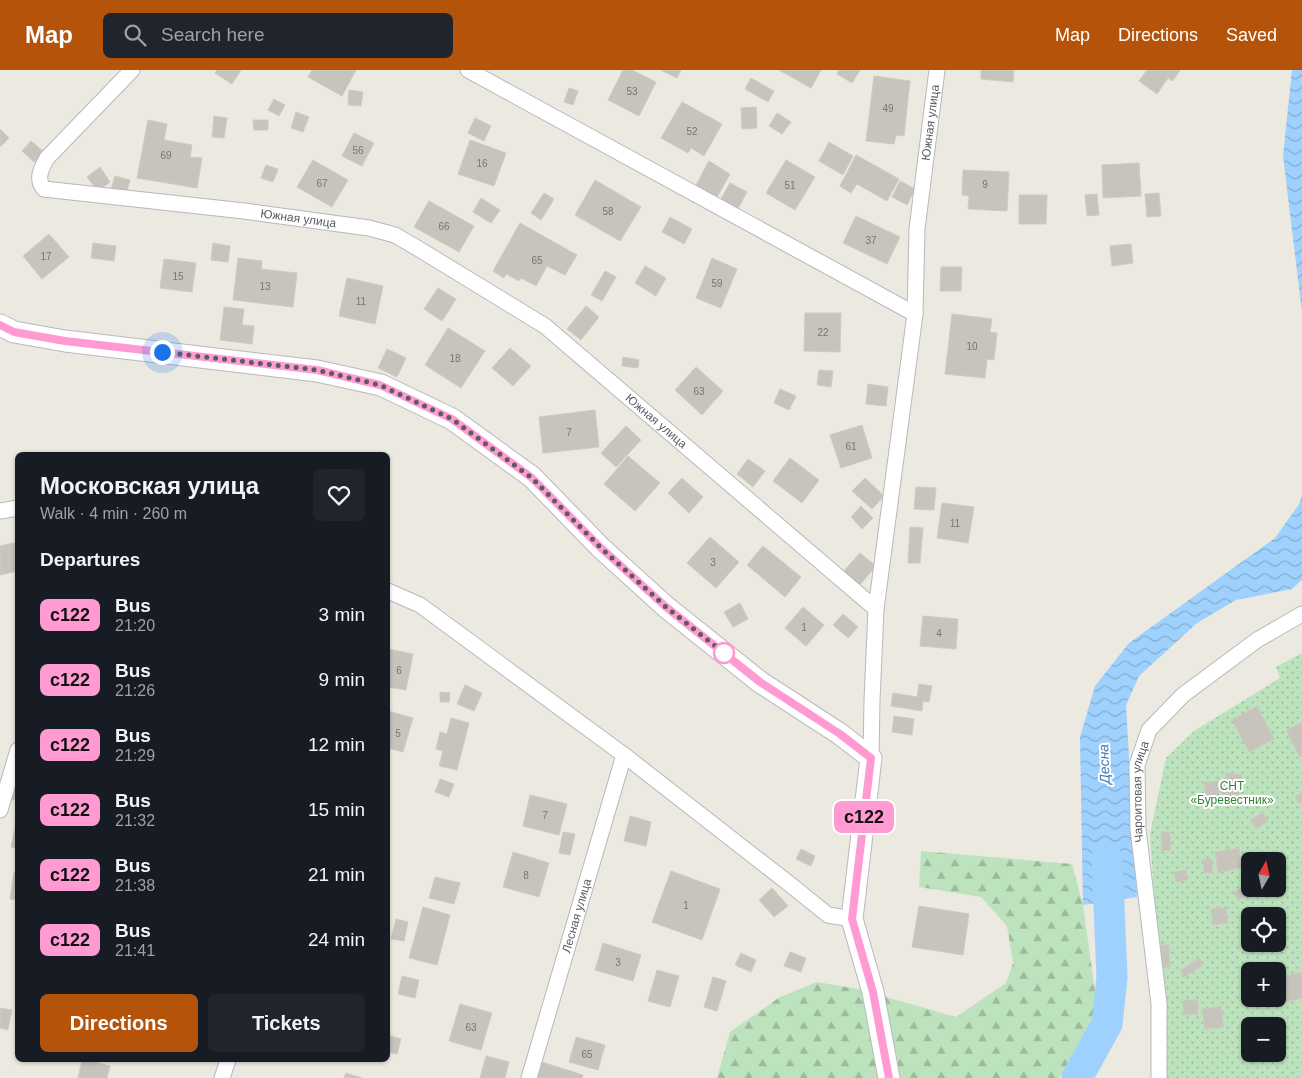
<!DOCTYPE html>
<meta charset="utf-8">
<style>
:root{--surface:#171b24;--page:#20242c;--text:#f1f3f6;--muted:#9ea1a6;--accent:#b45309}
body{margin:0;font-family:Helvetica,sans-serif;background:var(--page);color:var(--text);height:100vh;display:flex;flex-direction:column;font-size:19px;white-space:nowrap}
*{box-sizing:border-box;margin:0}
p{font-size:16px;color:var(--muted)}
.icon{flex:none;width:28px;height:28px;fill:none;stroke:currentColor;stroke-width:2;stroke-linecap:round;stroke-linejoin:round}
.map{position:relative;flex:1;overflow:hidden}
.drawer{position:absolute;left:15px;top:382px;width:375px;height:610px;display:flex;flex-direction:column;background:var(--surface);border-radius:8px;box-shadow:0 1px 4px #0004}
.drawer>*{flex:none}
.badge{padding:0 10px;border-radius:8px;font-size:18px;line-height:32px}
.needle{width:32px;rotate:9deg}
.tools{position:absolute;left:1241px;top:782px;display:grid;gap:10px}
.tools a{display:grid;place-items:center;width:45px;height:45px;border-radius:8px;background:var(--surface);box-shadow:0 1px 4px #0004;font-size:25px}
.you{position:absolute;width:25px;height:25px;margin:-12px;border:4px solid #fff;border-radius:50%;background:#1a73e8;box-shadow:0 0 0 8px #1a73e833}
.map>.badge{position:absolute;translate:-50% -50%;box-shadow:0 0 0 2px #fff}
h2{padding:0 25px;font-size:19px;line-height:45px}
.round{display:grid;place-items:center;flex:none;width:52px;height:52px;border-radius:8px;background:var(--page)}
.overview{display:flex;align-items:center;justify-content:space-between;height:85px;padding:0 25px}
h1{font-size:24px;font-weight:700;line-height:38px}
.action{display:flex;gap:10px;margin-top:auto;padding:10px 25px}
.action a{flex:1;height:58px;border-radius:8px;background:var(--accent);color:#fff;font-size:20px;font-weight:700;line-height:58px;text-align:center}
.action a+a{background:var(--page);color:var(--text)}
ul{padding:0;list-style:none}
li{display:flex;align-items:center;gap:15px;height:65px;padding:0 25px}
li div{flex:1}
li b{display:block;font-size:19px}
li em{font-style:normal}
li .badge{min-width:55px;font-weight:700;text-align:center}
header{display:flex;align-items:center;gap:30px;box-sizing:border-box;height:70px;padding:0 25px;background:var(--accent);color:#fff}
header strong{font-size:24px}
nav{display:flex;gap:28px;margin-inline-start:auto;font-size:18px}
.search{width:350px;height:45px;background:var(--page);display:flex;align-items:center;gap:12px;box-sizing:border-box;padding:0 18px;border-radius:8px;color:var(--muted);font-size:19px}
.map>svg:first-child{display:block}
.forest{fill:url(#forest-firs)}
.garden{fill:url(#garden-dots);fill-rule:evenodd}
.water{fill:url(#water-waves)}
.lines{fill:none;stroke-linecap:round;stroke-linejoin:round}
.river{stroke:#9ed1fd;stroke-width:31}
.building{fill:#c6c4bd;stroke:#d0cbbe}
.street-casing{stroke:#b6b8bd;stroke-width:17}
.secondary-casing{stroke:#b6b9bf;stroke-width:23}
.street{stroke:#fff;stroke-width:15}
.secondary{stroke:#fff;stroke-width:21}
.line-casing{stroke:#fff;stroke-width:11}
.line{stroke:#ff9ad2;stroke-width:8}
.walk{stroke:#595c61;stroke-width:5;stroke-dasharray:0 9}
.stop-dot{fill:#fff;stroke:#ff9ad2;stroke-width:2.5}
.labels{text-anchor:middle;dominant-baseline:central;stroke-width:4;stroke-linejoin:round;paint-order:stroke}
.number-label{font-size:10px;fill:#747678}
.street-label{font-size:12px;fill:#595c61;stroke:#fff}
.park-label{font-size:12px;fill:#36833c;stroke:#fff}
.water-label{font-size:14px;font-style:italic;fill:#4076b6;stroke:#fff}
</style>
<header>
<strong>Map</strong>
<div class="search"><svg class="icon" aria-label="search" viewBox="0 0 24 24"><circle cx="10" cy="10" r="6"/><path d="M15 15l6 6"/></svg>Search here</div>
<nav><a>Map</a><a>Directions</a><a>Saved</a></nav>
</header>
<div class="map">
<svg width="1302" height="1008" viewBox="0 0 1302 1008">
<defs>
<pattern id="forest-firs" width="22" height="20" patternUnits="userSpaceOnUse" patternTransform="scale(1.25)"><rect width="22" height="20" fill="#bce3bd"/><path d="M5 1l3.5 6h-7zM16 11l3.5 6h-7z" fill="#9cbb9d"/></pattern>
<pattern id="garden-dots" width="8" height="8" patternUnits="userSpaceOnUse" patternTransform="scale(1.25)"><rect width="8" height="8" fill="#bce3bd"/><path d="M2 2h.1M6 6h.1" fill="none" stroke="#9cbb9d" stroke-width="1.8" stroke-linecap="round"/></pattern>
<pattern id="water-waves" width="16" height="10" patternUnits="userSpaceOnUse" patternTransform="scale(1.25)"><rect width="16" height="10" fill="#9ed1fd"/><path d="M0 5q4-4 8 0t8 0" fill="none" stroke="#84add0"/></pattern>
</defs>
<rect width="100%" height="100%" fill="#ece9e0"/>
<path class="forest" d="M921,781L1072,794L1083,835L1096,928L1088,971L1059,1008H717L730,962L780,927L817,912L858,919L956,947L1006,913L1013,893L1007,856L981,827L919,817Z"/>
<path class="garden" d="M1302,583V1008H1167L1163,966L1150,764L1166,688L1194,661L1280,608L1276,597ZM1250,791H1278V819H1250ZM1250,846H1278V874H1250ZM1250,901H1278V929H1250ZM1250,956H1278V984H1250Z"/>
<g class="water">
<path d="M1292,0H1302V242L1283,86Z"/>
<path d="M1302,423V510L1292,519L1236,530L1197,553L1139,606L1126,635L1137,827L1083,835L1080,667L1095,616L1129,573L1275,468L1300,433Z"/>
</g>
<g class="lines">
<path class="river" d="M1077,1008L1107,954L1112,907L1107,788"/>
</g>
<g class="building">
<path d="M217,0H241L232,14L215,3Z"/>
<path d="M312,0H356L342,26L308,7Z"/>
<path d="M623,0H632L656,12L639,46L608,30Z"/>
<path d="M661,0H681L677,8Z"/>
<path d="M779,0H821L811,18Z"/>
<path d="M839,0H860L852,13L837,4Z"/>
<path d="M981,0H1014L1013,12L981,9Z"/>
<path d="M1147,0H1180L1173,11L1168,8L1157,24L1139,11Z"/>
<path d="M874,6L910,11L904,66L896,65L894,74L866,71Z"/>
<path d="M751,8L774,21L768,32L745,19Z"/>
<path d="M569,18L578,21L573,35L564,32Z"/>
<path d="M349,20L363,22L361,36L348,35Z"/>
<path d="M274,29L285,35L279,46L268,40Z"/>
<path d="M682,32L722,54L704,86L691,78L688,83L661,68Z"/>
<path d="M756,37L757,58L742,59L741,38Z"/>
<path d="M296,42L309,47L303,62L291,58Z"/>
<path d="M777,43L791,52L782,64L769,56Z"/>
<path d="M214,46L227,48L224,68L212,67Z"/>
<path d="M475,48L491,56L484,71L468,63Z"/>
<path d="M148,50L167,54L164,70L192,75L190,87L202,88L197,118L137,108Z"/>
<path d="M253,50H268V60H254Z"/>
<path d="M0,59L9,68L0,77Z"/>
<path d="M354,63L374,73L362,96L342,86Z"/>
<path d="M470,70L506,83L494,116L458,104Z"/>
<path d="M31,71L44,82L34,92L22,81Z"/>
<path d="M829,72L853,86L843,105L819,91Z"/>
<path d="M856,85L899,109L887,131L857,114L851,123L840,116Z"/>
<path d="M313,90L348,110L332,137L297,117Z"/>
<path d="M786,90L815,107L795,140L766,123Z"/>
<path d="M709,91L730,104L716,129L695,117Z"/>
<path d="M1139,93L1141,126L1103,128L1102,95Z"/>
<path d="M266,95L278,99L273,112L261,108Z"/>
<path d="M100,97L110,112L98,121L87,107Z"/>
<path d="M963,100L1009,102L1007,141L968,139L969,126L962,125Z"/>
<path d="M115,106L130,110L126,124L111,120Z"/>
<path d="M595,110L641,137L620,171L575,145Z"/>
<path d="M900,111L915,119L907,135L892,127Z"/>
<path d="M730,113L747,122L736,142L719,132Z"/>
<path d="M544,123L554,129L541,150L531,143Z"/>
<path d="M1159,123L1161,146L1147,147L1145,124Z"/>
<path d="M1097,124L1099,145L1087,146L1085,125Z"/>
<path d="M1019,125H1047L1046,154H1019Z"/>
<path d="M481,128L500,140L491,153L473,142Z"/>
<path d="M429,131L474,156L459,182L414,157Z"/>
<path d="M856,146L900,167L887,194L843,173Z"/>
<path d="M670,147L692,159L684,174L662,162Z"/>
<path d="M520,153L577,185L565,205L547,196L536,216L521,208L519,211L506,204L504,208L493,201Z"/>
<path d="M49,164L69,187L42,209L23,186Z"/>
<path d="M93,173L116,176L114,191L91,188Z"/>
<path d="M213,173L230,176L228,192L211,190Z"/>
<path d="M1131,174L1133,193L1112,196L1110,176Z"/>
<path d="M238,188L262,191L261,199L297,203L293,237L233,230Z"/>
<path d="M712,188L737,199L721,238L696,228Z"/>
<path d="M164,189L196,193L192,222L160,218Z"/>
<path d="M645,196L666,208L656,226L635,213Z"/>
<path d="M941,197H962L961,221H940Z"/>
<path d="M605,201L616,207L602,231L591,225Z"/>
<path d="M347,208L383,216L375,254L339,246Z"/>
<path d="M438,218L456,229L442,251L424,239Z"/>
<path d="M586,236L599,247L581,270L567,259Z"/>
<path d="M224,237L244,239L242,255L254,256L252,274L220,270Z"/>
<path d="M805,243H841L840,282L804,281Z"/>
<path d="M952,244L992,249L990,262L997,263L994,290L987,289L985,308L945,304Z"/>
<path d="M448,258L485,281L461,318L425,295Z"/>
<path d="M510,278L531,296L513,316L492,298Z"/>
<path d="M387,279L406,288L397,307L378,298Z"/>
<path d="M623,287L639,290L638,298L622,296Z"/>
<path d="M696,297L723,321L702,345L675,320Z"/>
<path d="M819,300L833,301L831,317L817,315Z"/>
<path d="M868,314L888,317L886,336L866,334Z"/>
<path d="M780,319L796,326L789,340L774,333Z"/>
<path d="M595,340L599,377L543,383L539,347Z"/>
<path d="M862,355L872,388L841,398L830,365Z"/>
<path d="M626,356L641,370L616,397L601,383Z"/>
<path d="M628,386L660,413L635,441L604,414Z"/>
<path d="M790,388L819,410L802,433L773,411Z"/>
<path d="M748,389L765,401L753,417L737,404Z"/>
<path d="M682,408L703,427L689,443L668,423Z"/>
<path d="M865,408L884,426L872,439L852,421Z"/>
<path d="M916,417L936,418L934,440L914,439Z"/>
<path d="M942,433L974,437L968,473L937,468Z"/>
<path d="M861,436L873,448L862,459L851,447Z"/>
<path d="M910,457L923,458L920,493H908Z"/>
<path d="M710,467L739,492L716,518L687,493Z"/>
<path d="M18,472V501L0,505V476Z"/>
<path d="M763,476L801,507L785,527L747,495Z"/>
<path d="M860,483L876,496L858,517L842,503Z"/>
<path d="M740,533L748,549L733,557L724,542Z"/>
<path d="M803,537L824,555L806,576L785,558Z"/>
<path d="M843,544L858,557L848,568L833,555Z"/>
<path d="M923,546L958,549L956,579L920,576Z"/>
<path d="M388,579L413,584L406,620L388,617Z"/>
<path d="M919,614L932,616L929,632L923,631L922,641L891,636L893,623L917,627Z"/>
<path d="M465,615L482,623L474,641L457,634Z"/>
<path d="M440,622L450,623L449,632H440Z"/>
<path d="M1257,636L1274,669L1249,682L1232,650Z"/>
<path d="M388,641L413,648L403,682L388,678Z"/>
<path d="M894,646L914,649L912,665L892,662Z"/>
<path d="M451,648L469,653L457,700L439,696L443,681L436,679L440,662L447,664Z"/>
<path d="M1302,652V686L1300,687L1286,660Z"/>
<path d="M1226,703L1242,705L1238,733L1222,730Z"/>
<path d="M18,707V731L11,729Z"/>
<path d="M440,709L454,714L449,727L435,722Z"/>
<path d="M1218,711L1220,727L1206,728L1204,712Z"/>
<path d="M1302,722V731L1299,733L1295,727Z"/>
<path d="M530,725L567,734L559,765L523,756Z"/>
<path d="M1263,742L1268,751L1256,759L1250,750Z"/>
<path d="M630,746L651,752L646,776L624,771Z"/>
<path d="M16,753H18V779L11,777Z"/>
<path d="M563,762L575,764L570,785L559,783Z"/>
<path d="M1161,762H1170L1171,780L1162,781Z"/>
<path d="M1239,778L1242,797L1218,803L1215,782Z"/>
<path d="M801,779L815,786L811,796L796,789Z"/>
<path d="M513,782L549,793L539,827L503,817Z"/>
<path d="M1211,788L1213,803H1204L1203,790Z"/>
<path d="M1186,800L1188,810L1176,812L1174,802Z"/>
<path d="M671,801L720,819L702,870L652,852Z"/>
<path d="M14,802L18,803V830L10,829Z"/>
<path d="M435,807L460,813L454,834L429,828Z"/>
<path d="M1243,816L1248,823L1239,831L1233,823Z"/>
<path d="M772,818L788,836L774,847L759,830Z"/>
<path d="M919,836L969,844L963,885L912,877Z"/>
<path d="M423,837L450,845L437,895L409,888Z"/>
<path d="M1226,837L1228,853L1213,855L1211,839Z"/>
<path d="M396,849L408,852L404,871L391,869Z"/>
<path d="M603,873L641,885L633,911L595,900Z"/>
<path d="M1161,875H1169L1170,898H1162Z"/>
<path d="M790,882L806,888L801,902L784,896Z"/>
<path d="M741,883L756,890L751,902L735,895Z"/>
<path d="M1199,888L1203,895L1183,908L1181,900Z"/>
<path d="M657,900L679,906L670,937L648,931Z"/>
<path d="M1302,902V928L1286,932L1279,908Z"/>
<path d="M402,906L419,910L415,928L398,924Z"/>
<path d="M713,907L726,911L717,941L704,937Z"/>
<path d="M1183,930H1198V944L1183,945Z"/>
<path d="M460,934L492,943L481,980L449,971Z"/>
<path d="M1221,936L1224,957L1205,959L1202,939Z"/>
<path d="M0,938L12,940L8,960L0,958Z"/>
<path d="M388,965L401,969L397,984L388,982Z"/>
<path d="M576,967L605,975L598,1000L569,992Z"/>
<path d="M1250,972V984H1260V985L1246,987L1244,973Z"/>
<path d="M486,986L509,992L505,1008H480Z"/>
<path d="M82,990H87L110,996L107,1008H78Z"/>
<path d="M542,992L583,1005L582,1008H538Z"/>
<path d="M346,1003L362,1008H344Z"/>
</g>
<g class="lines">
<defs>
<g id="street">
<path id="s1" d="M132,0L47,88C42,97 35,109 44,119L244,141L369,158L395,165L419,179L545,256L876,539L915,244L917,159L937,0"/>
<path d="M468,0L915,244"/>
<path d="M0,441L18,438"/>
<path d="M388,521L420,535L624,685L792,816L828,845L852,849"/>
<path d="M871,688L872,630L876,539"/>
<path d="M0,740L18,680"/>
<path d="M222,1008L228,990"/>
<path id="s2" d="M529,1008L624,685"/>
<path id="s3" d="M1159,1008V934L1138,759L1137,695L1149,660L1183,625L1257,570L1302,544"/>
</g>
<path id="secondary" d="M0,255L14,262L65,271L317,301L381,315L452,349L532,407L600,477L666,537L760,612L840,664L871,688L852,849L873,922L889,1008"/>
</defs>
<use href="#street" class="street-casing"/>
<use href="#secondary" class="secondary-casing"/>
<use href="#street" class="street"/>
<use href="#secondary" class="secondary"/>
</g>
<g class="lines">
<defs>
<path id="line" d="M0,255L14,262L65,271L317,300L380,315L452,349L532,408L600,477L666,537L760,612L840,664L871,688L852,849L873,922L889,1008"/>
</defs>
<use href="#line" class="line-casing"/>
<use href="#line" class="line"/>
<path class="walk" d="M162,282L317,300L380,315L452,349L532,408L600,477L666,537L724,583"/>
</g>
<circle class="stop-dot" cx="724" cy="583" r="10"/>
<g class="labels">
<g class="number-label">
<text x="632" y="21">53</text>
<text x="888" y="38">49</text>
<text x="692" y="61">52</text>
<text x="358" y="80">56</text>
<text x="166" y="85">69</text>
<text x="482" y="93">16</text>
<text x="322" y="113">67</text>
<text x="985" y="114">9</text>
<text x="790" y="115">51</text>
<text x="608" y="141">58</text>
<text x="444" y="156">66</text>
<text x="871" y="170">37</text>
<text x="46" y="186">17</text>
<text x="537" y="190">65</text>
<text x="178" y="206">15</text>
<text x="717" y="213">59</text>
<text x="265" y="216">13</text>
<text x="361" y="231">11</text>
<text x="823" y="262">22</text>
<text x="972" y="276">10</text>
<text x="455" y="288">18</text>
<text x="699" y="321">63</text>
<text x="569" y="362">7</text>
<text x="851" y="376">61</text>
<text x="955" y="453">11</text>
<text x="713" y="492">3</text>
<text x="804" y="557">1</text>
<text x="939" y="563">4</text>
<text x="399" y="600">6</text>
<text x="398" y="663">5</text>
<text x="545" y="745">7</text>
<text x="526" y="805">8</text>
<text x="686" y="835">1</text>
<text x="618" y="892">3</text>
<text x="471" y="957">63</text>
<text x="587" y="984">65</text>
</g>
<g class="street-label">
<text stroke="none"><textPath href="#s1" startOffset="1611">Южная улица</textPath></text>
<text stroke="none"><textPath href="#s1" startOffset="412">Южная улица</textPath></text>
<text stroke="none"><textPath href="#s1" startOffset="832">Южная улица</textPath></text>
<text stroke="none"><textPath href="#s3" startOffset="288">Чароитовая улица</textPath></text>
<text stroke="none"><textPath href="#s2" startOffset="169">Лесная улица</textPath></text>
</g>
<g class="park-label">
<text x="1232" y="716">СНТ<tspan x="1232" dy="14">«Буревестник»</tspan></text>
</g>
<g class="water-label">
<text transform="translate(1104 694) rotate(-92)">Десна</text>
</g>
</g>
</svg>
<div class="tools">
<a><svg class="needle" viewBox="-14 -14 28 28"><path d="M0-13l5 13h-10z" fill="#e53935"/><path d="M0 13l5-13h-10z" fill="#9ea1a6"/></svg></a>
<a><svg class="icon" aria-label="locate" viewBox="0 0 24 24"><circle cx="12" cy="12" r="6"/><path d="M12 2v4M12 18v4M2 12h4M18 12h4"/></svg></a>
<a>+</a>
<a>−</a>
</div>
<div class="you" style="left:162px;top:282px"></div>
<b class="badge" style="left:864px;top:747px;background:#ff9ad2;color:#111">с122</b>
<section class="drawer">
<div class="overview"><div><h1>Московская улица</h1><p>Walk · 4 min · 260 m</p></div><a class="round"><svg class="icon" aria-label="heart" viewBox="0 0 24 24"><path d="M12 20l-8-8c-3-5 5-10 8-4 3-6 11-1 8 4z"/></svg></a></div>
<h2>Departures</h2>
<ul>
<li><span class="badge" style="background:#ff9ad2;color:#111">с122</span><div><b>Bus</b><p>21:20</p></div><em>3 min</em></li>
<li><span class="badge" style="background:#ff9ad2;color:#111">с122</span><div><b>Bus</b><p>21:26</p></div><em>9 min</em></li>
<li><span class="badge" style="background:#ff9ad2;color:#111">с122</span><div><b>Bus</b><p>21:29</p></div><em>12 min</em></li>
<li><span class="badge" style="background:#ff9ad2;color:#111">с122</span><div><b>Bus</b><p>21:32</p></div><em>15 min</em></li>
<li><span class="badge" style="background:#ff9ad2;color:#111">с122</span><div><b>Bus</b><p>21:38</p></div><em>21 min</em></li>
<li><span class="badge" style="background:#ff9ad2;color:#111">с122</span><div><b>Bus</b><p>21:41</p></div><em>24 min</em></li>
</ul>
<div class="action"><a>Directions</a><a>Tickets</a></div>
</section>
</div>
